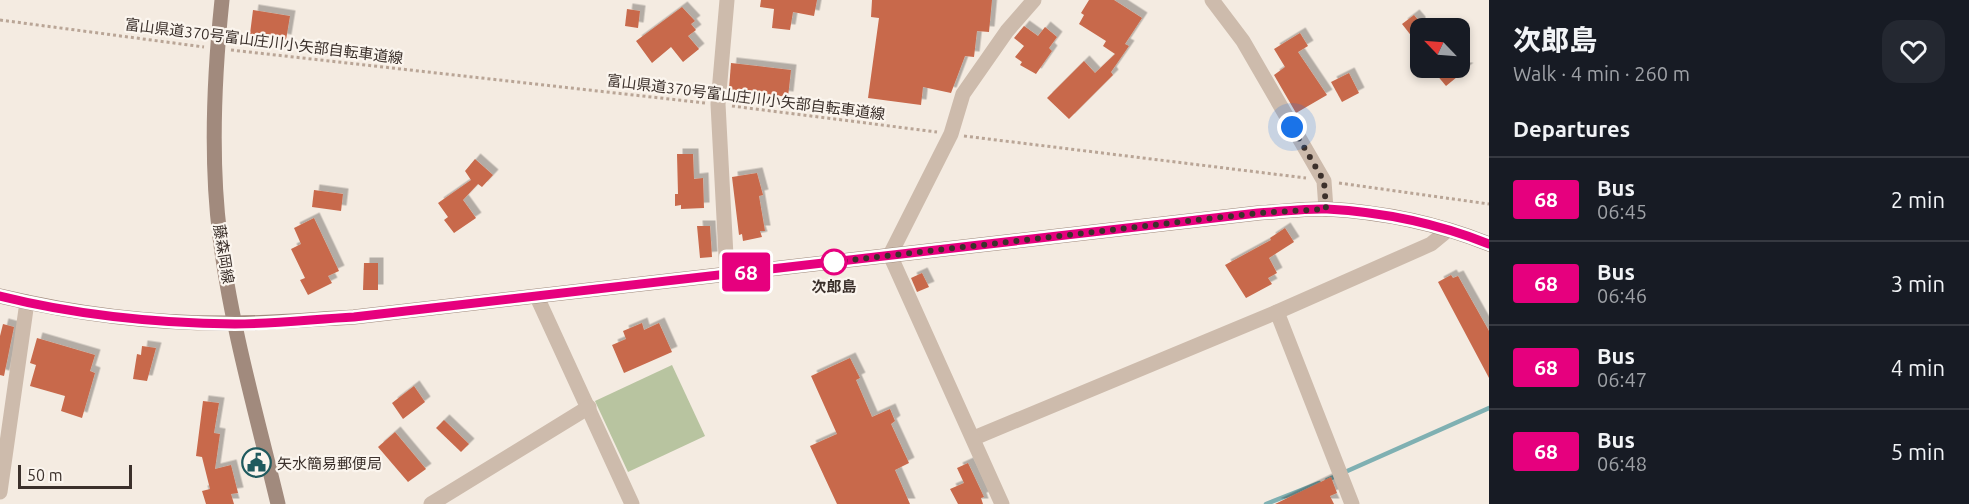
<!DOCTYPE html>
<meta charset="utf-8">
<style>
:root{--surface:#171b24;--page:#242831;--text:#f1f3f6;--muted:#9ea1a6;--line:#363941}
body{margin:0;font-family:Ubuntu,"Noto Sans JP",sans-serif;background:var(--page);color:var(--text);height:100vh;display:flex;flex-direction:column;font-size:22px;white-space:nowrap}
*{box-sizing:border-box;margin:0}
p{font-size:20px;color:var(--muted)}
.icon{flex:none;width:33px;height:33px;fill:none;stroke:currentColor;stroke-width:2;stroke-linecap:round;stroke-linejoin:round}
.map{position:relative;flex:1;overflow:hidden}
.panel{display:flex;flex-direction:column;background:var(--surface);width:480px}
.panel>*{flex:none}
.badge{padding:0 12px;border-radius:4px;font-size:21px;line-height:39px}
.needle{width:39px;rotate:295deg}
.controls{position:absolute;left:1410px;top:18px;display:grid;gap:12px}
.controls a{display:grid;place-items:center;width:60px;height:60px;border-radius:12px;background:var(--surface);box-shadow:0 3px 9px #0003;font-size:30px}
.scale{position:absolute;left:18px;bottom:15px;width:114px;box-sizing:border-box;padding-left:6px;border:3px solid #3b302b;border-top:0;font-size:16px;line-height:21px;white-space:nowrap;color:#3b302b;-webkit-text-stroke:4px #fbf5ee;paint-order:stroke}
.you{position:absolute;width:30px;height:30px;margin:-15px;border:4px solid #fff;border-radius:50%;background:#1a73e8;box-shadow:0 0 0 9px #1a73e833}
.map>.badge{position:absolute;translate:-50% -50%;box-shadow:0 0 0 3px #fff}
h2{padding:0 24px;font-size:22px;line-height:54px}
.round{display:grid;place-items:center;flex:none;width:63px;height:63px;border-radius:18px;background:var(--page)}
.headline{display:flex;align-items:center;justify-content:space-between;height:102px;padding:0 24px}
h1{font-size:28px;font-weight:800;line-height:45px}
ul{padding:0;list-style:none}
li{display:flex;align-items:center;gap:18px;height:84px;padding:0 24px;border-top:2px solid var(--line)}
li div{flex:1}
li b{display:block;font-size:22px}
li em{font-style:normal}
li .badge{min-width:66px;font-weight:700;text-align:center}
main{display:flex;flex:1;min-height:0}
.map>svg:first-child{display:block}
.green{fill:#b8c4a0}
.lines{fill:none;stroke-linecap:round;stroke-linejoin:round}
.stream{stroke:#7fb0b2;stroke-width:4.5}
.building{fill:#c8694b;filter:url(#shadow)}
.path{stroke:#b9a596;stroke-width:3;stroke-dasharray:3 3;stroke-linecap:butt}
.street{stroke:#cdbbac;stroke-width:15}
.secondary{stroke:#a18a7d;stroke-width:15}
.line-casing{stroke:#fff;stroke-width:14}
.line{stroke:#e6007e;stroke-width:9}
.walk{stroke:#3b302b;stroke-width:6;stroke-dasharray:0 10.8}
.stop-dot{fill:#fff;stroke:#e6007e;stroke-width:3}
.labels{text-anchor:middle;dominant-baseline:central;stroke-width:4.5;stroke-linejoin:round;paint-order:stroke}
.street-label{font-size:15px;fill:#3b302b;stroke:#fbf5ee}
.stop-label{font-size:15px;font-weight:bold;fill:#3b302b;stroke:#fbf5ee}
.poi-label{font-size:15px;fill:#3b302b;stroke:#fbf5ee;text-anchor:start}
</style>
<main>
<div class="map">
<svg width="1489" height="504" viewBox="0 0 1489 504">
<defs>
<filter id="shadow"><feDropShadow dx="5.5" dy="-5.5" stdDeviation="0" flood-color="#0004"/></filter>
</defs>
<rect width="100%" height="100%" fill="#f4ebe1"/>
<path class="green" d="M672,365L705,436L628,472L595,401Z"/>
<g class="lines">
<g class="stream">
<path d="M1327,480L1489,408"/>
<path d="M1266,504L1319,483"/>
</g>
</g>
<g class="building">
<path d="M761,0H817L814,16L793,12L790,30L772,28L774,9L760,7Z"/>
<path d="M872,0H992L989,32L977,31L974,57L965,56L951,93L923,87L921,105L868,98L879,18L871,17Z"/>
<path d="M1089,0H1114L1142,18L1125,44L1129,46L1111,72L1113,75L1069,119L1047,98L1084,61L1095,73L1115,54L1103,46L1106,41L1079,24L1084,15L1081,13Z"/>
<path d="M682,7L695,21L691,24L696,30L688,36L699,49L683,62L671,47L652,63L636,41Z"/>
<path d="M627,9L640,11L638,28L625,26Z"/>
<path d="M253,10L290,16L286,40L250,34Z"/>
<path d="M1414,15L1420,22V47L1402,24Z"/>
<path d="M1024,26L1038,36L1045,27L1057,37L1049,48L1052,51L1036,74L1020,65L1022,62L1015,57L1024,46L1014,38Z"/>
<path d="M1300,33L1308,46L1298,52L1327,95L1296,113L1274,75L1285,67L1274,49Z"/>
<path d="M731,63L791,70L788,97L729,89Z"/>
<path d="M1431,68H1468L1446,86Z"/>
<path d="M1349,73L1359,93L1342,102L1331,82Z"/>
<path d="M677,154H693L694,179L703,178L704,208L681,209V205L675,206V194H678Z"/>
<path d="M475,159L493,175L482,187L478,184L463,200L476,218L454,233L444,220L448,217L438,203L471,180L465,171Z"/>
<path d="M757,173L763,195L759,196L765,231H760L762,237L743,241L742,234L739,235L732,177Z"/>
<path d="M314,190L343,194L341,211L312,207Z"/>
<path d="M314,218L339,271L328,276L332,283L308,295L300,280L305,278L291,249L301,244L294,228Z"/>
<path d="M697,226H710L712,257L700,258Z"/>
<path d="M1285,228L1294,242L1269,258L1277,273L1268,278L1272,284L1246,298L1225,265L1271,240L1270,238Z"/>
<path d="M364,263H378V290H363Z"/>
<path d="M922,273L929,287L917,292L911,278Z"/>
<path d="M1451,275L1453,278L1458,276L1489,331V378L1438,282Z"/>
<path d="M642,323L644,330L659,323L672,352L624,373L612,345L626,339L623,331Z"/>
<path d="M3,324L14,327L4,376L0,375V336Z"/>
<path d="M37,338L95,355L90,371L95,373L82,418L61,411L65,396L30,386L36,365L30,363Z"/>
<path d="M142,346L156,348L147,381L133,379L137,354L141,355Z"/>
<path d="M850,358L860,378L856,380L872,417L890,409L895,421L891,424L909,463L895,470L910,504H837L810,446L837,434L811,376Z"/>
<path d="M414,386L425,402L403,419L392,403Z"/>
<path d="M203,401L219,403L214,433L220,434L215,469L231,465L238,493L231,494L234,504H206L202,491L210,489L202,457L196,456Z"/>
<path d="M444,420L469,444L461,452L436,428Z"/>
<path d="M395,432L426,469L408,482L378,447Z"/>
<path d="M968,463L984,497L981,498L983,504H958L950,489L964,483L957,468Z"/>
<path d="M1331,477L1337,493L1330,496L1334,504H1275Z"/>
</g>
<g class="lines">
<g class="path">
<path d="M0,20L204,47"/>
<path d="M231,50L705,103"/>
<path d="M732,106L937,132"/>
<path d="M964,136L1306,178"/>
<path d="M1339,183L1489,204"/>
</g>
<g class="street">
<path d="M1212,0L1243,41L1324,181L1326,209"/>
<path d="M727,275L718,104L727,0"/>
<path d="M537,297L632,504"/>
<path d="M1277,312L1352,504"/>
<path d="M974,438L1277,312L1431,244L1448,230"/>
<path d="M0,492L27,302"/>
<path d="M431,504L589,407"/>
<path d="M1002,504L890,255L951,134L963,94L1007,31L1034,0"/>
</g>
<g class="secondary">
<path d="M222,0C214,77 210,159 220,237C231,327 257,416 278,504"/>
<path d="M0,296C76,314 157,324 235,323C275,323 315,319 354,317L1258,213C1280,212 1304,208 1327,209C1381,212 1439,224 1489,244"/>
</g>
</g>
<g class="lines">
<defs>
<path id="line" d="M0,296C76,315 157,323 235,324C275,324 315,319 354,317L1258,213C1280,212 1305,208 1327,209C1381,212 1439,224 1489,244"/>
</defs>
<use href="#line" class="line-casing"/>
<use href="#line" class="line"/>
<path class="walk" d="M834,262L1258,213L1326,209L1324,181L1292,127"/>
</g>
<defs>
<symbol id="civic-ring" viewBox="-11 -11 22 22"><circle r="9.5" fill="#fbf5ee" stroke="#1f5a5e" stroke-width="1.5"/><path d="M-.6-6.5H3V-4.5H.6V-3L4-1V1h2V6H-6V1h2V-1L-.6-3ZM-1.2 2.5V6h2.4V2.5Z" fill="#1f5a5e"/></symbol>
</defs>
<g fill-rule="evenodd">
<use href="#civic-ring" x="240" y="446" width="33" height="33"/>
</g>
<circle class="stop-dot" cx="834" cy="262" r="12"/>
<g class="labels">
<g class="street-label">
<text transform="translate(264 41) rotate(7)">富山県道370号富山庄川小矢部自転車道線</text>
<text transform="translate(746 97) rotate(7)">富山県道370号富山庄川小矢部自転車道線</text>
<text transform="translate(224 254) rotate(81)">藤森岡線</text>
</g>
<g class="stop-label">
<text x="834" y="286">次郎島</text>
</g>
<g class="poi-label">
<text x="277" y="463">矢水簡易郵便局</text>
</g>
</g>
</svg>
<div class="controls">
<a><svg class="needle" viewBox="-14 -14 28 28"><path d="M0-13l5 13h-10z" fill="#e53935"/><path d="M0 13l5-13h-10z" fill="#9ea1a6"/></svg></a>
</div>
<div class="scale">50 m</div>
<div class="you" style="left:1292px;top:127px"></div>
<b class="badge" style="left:746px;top:272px;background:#e6007e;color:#fff">68</b>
</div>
<section class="panel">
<div class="headline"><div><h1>次郎島</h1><p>Walk · 4 min · 260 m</p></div><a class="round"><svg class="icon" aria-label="heart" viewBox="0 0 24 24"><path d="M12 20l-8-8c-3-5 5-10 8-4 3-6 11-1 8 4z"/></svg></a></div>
<h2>Departures</h2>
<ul>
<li><span class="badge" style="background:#e6007e;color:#fff">68</span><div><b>Bus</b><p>06:45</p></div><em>2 min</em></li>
<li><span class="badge" style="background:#e6007e;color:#fff">68</span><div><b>Bus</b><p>06:46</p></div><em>3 min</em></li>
<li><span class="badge" style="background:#e6007e;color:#fff">68</span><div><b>Bus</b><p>06:47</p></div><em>4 min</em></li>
<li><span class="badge" style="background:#e6007e;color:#fff">68</span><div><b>Bus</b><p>06:48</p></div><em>5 min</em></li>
</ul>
</section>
</main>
